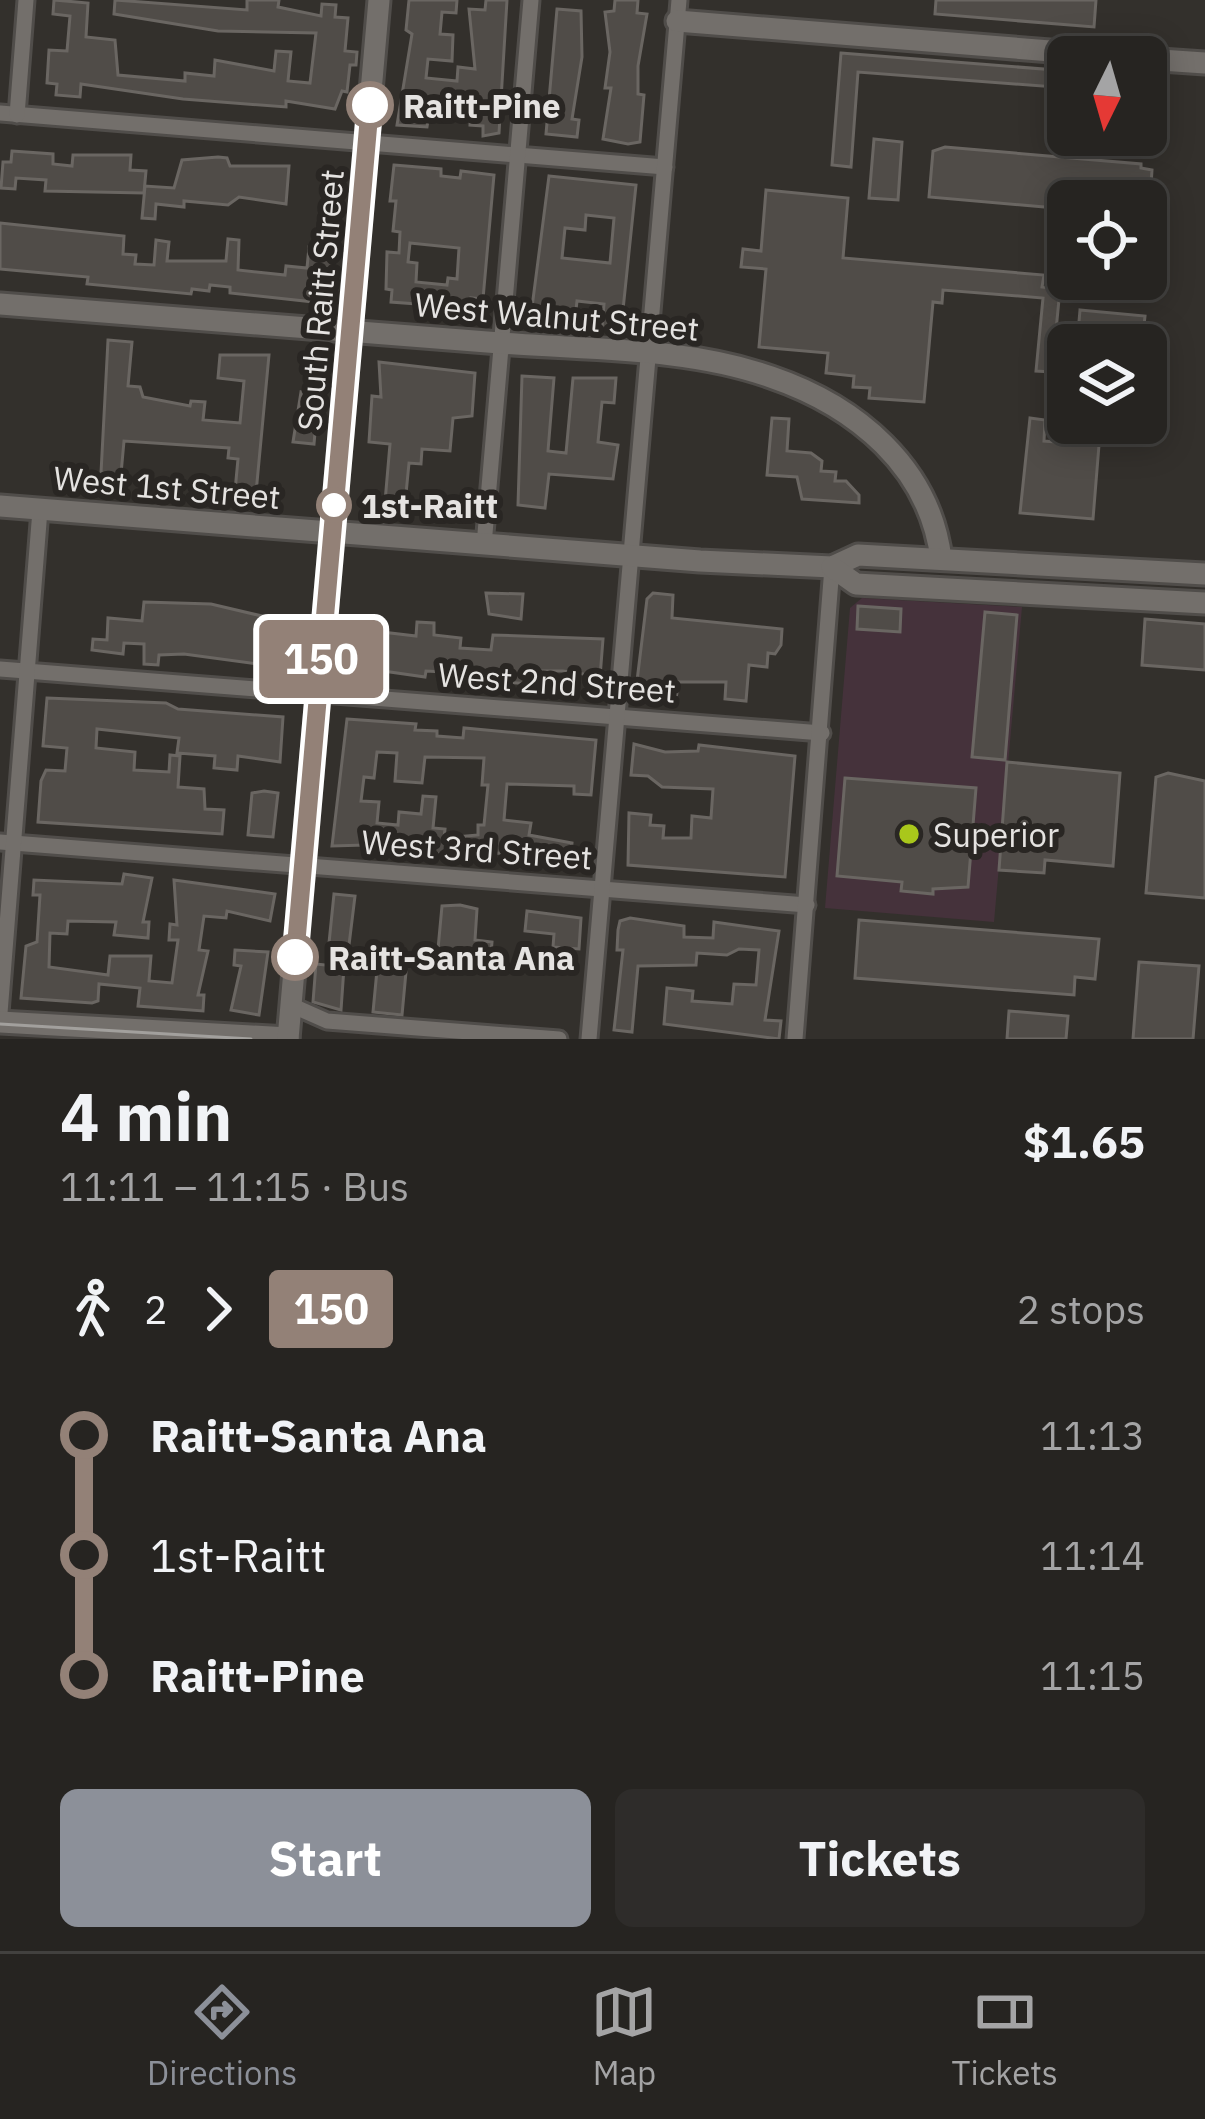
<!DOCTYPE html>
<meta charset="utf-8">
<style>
:root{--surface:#262421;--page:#2e2c2a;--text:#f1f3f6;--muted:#a4a4a5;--line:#42413f;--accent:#8c9099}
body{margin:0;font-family:"IBM Plex Sans",sans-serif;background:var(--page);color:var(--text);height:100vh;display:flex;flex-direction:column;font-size:45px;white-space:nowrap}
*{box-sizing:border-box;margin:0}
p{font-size:39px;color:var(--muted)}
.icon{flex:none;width:66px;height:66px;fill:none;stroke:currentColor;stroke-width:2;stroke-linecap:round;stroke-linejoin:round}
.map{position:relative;height:1039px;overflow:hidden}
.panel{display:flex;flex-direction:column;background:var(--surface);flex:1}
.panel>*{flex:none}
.badge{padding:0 24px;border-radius:9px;font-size:42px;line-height:78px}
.needle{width:78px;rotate:185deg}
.buttons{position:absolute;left:1047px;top:36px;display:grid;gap:24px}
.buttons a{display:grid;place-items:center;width:120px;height:120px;border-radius:18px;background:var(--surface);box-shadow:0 6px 30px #0003,0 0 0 3px var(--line);font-size:60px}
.map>.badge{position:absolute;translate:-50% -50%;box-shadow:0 0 0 6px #fff}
.legs{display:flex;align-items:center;gap:18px;height:132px;padding:0 60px;font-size:39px}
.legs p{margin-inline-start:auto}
.headline{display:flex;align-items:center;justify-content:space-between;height:204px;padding:0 60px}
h1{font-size:66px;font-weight:700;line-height:90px}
.primary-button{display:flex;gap:24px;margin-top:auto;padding:24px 60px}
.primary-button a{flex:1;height:138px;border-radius:18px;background:var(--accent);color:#fff;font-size:48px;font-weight:700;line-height:138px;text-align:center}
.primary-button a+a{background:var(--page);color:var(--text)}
ul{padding:0 60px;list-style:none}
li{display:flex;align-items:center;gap:42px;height:120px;font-size:45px}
li i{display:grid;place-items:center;width:18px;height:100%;margin:0 15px;background:currentColor}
li i::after{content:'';width:30px;height:30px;margin:-15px;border:9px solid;border-radius:50%;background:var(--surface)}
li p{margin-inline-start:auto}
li:first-child i{background:linear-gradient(#0000 50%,currentColor 0)}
li:last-child i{background:linear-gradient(currentColor 50%,#0000 0)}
.tabs{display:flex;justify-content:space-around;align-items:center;height:168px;border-top:3px solid var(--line);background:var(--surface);font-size:33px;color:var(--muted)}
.tabs a{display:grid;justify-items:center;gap:6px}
.tabs .active{color:var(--accent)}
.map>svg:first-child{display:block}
.commercial{fill:#45323b}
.building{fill:#504c48;stroke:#6a6662;stroke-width:3;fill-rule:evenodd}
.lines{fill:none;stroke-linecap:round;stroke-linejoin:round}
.street-casing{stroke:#504d4a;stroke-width:21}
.secondary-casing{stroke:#504d4a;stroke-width:27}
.street{stroke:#736f6b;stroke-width:15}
.secondary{stroke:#736f6b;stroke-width:21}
.tram{stroke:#a2a09d;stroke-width:3}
.line-1-casing{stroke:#fff;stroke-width:27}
.line-1{stroke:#938177;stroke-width:18}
.stop-1-dot{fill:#fff;stroke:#938177;stroke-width:6}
.poi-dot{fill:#a9c71b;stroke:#292623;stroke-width:4.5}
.labels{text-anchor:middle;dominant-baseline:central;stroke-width:12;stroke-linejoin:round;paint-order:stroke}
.stop-label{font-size:33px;font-weight:bold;fill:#e5e3e1;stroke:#292623;text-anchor:start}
.street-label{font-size:33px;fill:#e5e3e1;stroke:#292623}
.poi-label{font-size:33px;fill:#e5e3e1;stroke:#292623;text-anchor:start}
</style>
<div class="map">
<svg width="1205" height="1039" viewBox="0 0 1205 1039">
<rect width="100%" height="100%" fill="#33302c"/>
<path class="commercial" d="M862,598L1022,607L994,922L825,908L850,608Z"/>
<g class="building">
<path d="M54,0L88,3L86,37L115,40L118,75L185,81V73L214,76L215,60L274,71L276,51L291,52L288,81L310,83L316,33L218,31L114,14L115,0L247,10V0H279L278,7L321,16L322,4L336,5L335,17L348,18L345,51L357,52L356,65H350L347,92L342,91L335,109L286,101V107L183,99L81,84L80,97L56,95L57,84L47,83L49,50L67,51L70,16L53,14Z"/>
<path d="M409,0H457L456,13L442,12L440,34L453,35L452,61L428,59L426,78L457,81L458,67L475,69L469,9L485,10L486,0H507L499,133L483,136V126L470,125L471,107L439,104L438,121L428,120L427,127L397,125L412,34L406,30Z"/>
<path d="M615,0H638L637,13L647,14L638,66V94L644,95L640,142L628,144L603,139L611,88H605L610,52L605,12L614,11Z"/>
<path d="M936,0H1096L1094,27L935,14Z"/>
<path d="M557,9L581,11L582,57L572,119L579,120L577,137L546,134Z"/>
<path d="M841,53L1068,71V88L858,72L851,167L832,165Z"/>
<path d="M874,139L902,142L898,200L869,198Z"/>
<path d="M945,147L1141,164V168L1152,170L1150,201H1068V209L929,197L933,151Z"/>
<path d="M12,151L53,154V164L72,166L73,155H131L130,170L146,171L144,193L45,191L46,180L16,178L15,189L1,188L3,162H11Z"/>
<path d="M218,157L227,158L230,166H289L286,204L239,197L228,205L184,201V207L156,204L155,219L142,218L145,186L174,188L182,160Z"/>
<path d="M394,165L441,169V176L460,178L461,171L494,175L483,299L471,298V308L391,302L392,290L386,289L387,252L399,253L400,232L393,231L396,201H390ZM410,243L459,248L457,279L448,278L447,285L416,282L417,263L408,262Z"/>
<path d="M549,176L636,185L621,329L602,328L604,304L577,301L575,319L531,315ZM586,215L614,218L610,263L562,258L565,228L585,230Z"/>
<path d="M766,190L848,198L843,258L1044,275L1042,287L1060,289L1052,372L1036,371L1043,298L943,290L942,303L933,302L924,402L869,398L870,388L853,387L854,376L826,373L828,353L759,347L766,269L741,267L743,249L761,251Z"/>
<path d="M0,223L124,236L123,254L136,255L135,264L154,265L156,240L169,242L167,261H226L228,239L239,240L238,270L285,275L286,266L307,268L309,247L334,250L331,275L316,273L314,302L230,293V287L210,285L209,291L192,289L191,294L87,284L88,277L0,269Z"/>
<path d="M1080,310L1145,316L1142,345H1077Z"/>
<path d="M108,340L132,342L128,386L140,387L143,397L190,406L191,401L205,402L203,420L240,423L244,381L218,378L220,355H269L256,493L235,491L238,459L228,458L229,448L124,441L121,474L101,473Z"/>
<path d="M379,362L475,373L472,416L453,418L450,451L422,449L421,464L409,463L405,504L385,502L390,444L369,442L372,396L381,397Z"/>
<path d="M522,376L554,378L548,451L566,453L573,378H616L614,403L602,402L598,442L618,445L613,479L549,474L545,508L518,505Z"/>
<path d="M301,392L318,398L314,444L293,442Z"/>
<path d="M772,418L789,419L787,451L811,453L822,461L821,471L836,472L835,481H846L859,495V503L802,499L797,477L767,475Z"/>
<path d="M1030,418L1045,420L1044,441L1099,445L1093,519L1020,513Z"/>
<path d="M486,593L523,594L521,619L489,614Z"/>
<path d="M653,593L673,595L672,618L782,629L781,645L775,654L768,653L767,667L749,665L746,701L725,699L726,682H679L676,698L647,692L648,682L637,681L647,599Z"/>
<path d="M144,602L211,604L296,624L295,669L184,654L159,655L158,665L144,664V644L124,643L123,654L92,650L93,639L107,640L108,618L142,621Z"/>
<path d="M858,606L901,609L900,632L857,629Z"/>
<path d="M985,612L1017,615L1005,760L972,757Z"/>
<path d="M1145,619L1205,624V670L1142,665Z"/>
<path d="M417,622L434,623V635L461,638L460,648L491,650L493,635L603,639L599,690L589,689L590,675L563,671H535L534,684L444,679V672L426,671L425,677L362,668L361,673L345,672L348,628L416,636Z"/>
<path d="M47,698L166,703L178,709L283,717L280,762L238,756L237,770L214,768L215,756L177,753L179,738L97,729L96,748L135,752L134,770L169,772L170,755L180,756L178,787L204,789L205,809L224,810L222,834L38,822L41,781L46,770L65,771L67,748L43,746Z"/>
<path d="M347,719L416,724L415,730L437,731V736L463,738L464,728L596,740L591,795L574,794V786L507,784L504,820L531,823L529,835L572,843L570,863L501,853L412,854L366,845L332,846ZM377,752L397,753L395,781L422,783L425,757L484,758L482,785H488L484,825H478V835L444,838L445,829L433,828L436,797L423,796L421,814L399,812L398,825L377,823L379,802L361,801L364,777L374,778Z"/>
<path d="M634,744L665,752L698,751L699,745L795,756L785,877L628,865L629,813L651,815L650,825L664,826L663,838H691L692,816L711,818L713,789L662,787L648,776L631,775Z"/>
<path d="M1007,762L1120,773L1113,866L1045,860L1044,873L999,870Z"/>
<path d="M1168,773L1205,781V898L1146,893L1156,777Z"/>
<path d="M845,778L976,788L968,887L933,889V894L901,891L902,882L837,876Z"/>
<path d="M264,791L278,793L273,837L248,835L252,793Z"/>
<path d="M124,874L152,878L143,922H149L148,938L114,935L116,922L68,921L67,934L50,933L49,967L108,975L110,956H151L149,981L172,983L178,940H169L170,924L177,925L174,880L275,894L270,921L227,911L226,918L204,916L199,950L208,951L198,995H204L203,1011L138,1006L140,988L99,984L98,1001L92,1003L21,998L26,946L37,942L40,895H33L34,880L122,884Z"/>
<path d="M334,894L355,896L349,945L329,943Z"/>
<path d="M460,905L477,909L475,940L492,942L491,954L438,949L442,906Z"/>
<path d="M527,911L581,918L579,949L553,947L554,934L525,931Z"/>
<path d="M630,918L684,926V937L713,938L714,922L779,931L765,1020L781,1021L779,1039L664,1024L667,988L693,991L692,1001L732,1004L734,984L756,985L759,950L739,949L727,955L697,953L696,965L638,966L632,1032L614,1030L623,950H617L618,930L620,921Z"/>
<path d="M859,920L1099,939L1095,979L1075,977L1074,995L855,978Z"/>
<path d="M235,950L268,952L259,1015L231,1010L241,966L234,965Z"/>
<path d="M1139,962L1199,966L1193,1039H1133Z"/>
<path d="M316,964L344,967L341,1010L313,1002Z"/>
<path d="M377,970L406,972L402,1015L373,1012Z"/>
<path d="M1009,1011L1068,1016L1066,1039H1007Z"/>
</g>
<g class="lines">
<defs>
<g id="street">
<path d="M0,113L665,167"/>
<path d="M17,115L26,0"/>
<path d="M484,545L531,0"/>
<path d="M0,669L822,733"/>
<path d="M0,842L807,905"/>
<path d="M291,1005L327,1021L559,1039"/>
<path d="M0,1013L40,510"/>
<path d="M589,1039L679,0"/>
<path d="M795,1039L832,567"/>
</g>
<g id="secondary">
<path d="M677,21L1126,57"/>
<path d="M1146,59L1205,63"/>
<path d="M0,304C167,317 334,330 500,343C588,350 687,347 771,377C856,406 930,467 941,559"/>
<path d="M0,506L700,561L832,567L858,555L1205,574"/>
<path d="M832,567L856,584L1205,603"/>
<path d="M0,1022L288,1038"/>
<path d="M288,1039L379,0"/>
</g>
</defs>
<use href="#street" class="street-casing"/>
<use href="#secondary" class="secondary-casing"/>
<use href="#street" class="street"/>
<use href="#secondary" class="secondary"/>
<path class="tram" d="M0,1024L251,1039"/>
</g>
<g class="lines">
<defs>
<path id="line-1" d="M295,957L370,105"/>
</defs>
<use href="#line-1" class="line-1-casing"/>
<use href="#line-1" class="line-1"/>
</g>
<g class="stop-1-dot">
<circle cx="370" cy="105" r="21"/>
<circle cx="334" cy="505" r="15"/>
<circle cx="295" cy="957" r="21"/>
</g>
<circle class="poi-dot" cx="909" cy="834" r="12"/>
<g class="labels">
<g class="stop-label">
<text x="403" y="105">Raitt-Pine</text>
<text x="361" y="505">1st-Raitt</text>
<text x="328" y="957">Raitt-Santa Ana</text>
</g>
<g class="street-label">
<text transform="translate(320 300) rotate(-85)">South Raitt Street</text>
<text transform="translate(557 316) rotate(5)">West Walnut Street</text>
<text transform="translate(167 487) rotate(5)">West 1st Street</text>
<text transform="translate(557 682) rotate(4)">West 2nd Street</text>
<text transform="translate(477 849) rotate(4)">West 3rd Street</text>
</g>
<g class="poi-label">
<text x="933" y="834">Superior</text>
</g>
</g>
</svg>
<div class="buttons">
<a><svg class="needle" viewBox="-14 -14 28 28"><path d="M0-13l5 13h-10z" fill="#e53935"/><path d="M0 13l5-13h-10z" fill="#a4a4a5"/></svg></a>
<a><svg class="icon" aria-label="locate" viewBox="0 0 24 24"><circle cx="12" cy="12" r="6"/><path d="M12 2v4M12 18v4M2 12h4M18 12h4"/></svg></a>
<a><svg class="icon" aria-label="layers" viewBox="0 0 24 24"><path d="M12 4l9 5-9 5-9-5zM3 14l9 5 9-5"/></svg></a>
</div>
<b class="badge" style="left:321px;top:659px;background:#938177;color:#fff">150</b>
</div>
<section class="panel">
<div class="headline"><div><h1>4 min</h1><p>11:11 – 11:15 · Bus</p></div><b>$1.65</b></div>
<div class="legs"><svg class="icon" aria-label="walk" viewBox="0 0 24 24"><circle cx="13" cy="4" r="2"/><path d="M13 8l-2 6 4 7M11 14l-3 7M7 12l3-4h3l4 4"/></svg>2<svg class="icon" aria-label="forward" viewBox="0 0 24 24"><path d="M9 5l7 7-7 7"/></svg><b class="badge" style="background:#938177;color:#fff">150</b><p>2 stops</p></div>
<ul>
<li><i style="color:#938177"></i><b>Raitt-Santa Ana</b><p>11:13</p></li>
<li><i style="color:#938177"></i><span>1st-Raitt</span><p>11:14</p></li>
<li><i style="color:#938177"></i><b>Raitt-Pine</b><p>11:15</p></li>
</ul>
<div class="primary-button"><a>Start</a><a>Tickets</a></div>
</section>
<nav class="tabs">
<a class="active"><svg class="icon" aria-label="directions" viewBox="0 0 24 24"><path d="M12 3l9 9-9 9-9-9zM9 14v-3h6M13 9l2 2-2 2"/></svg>Directions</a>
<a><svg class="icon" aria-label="map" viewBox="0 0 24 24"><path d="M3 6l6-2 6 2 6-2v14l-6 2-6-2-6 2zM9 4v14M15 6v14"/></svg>Map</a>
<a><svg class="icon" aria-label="tickets" viewBox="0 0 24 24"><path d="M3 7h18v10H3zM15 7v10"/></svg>Tickets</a>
</nav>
